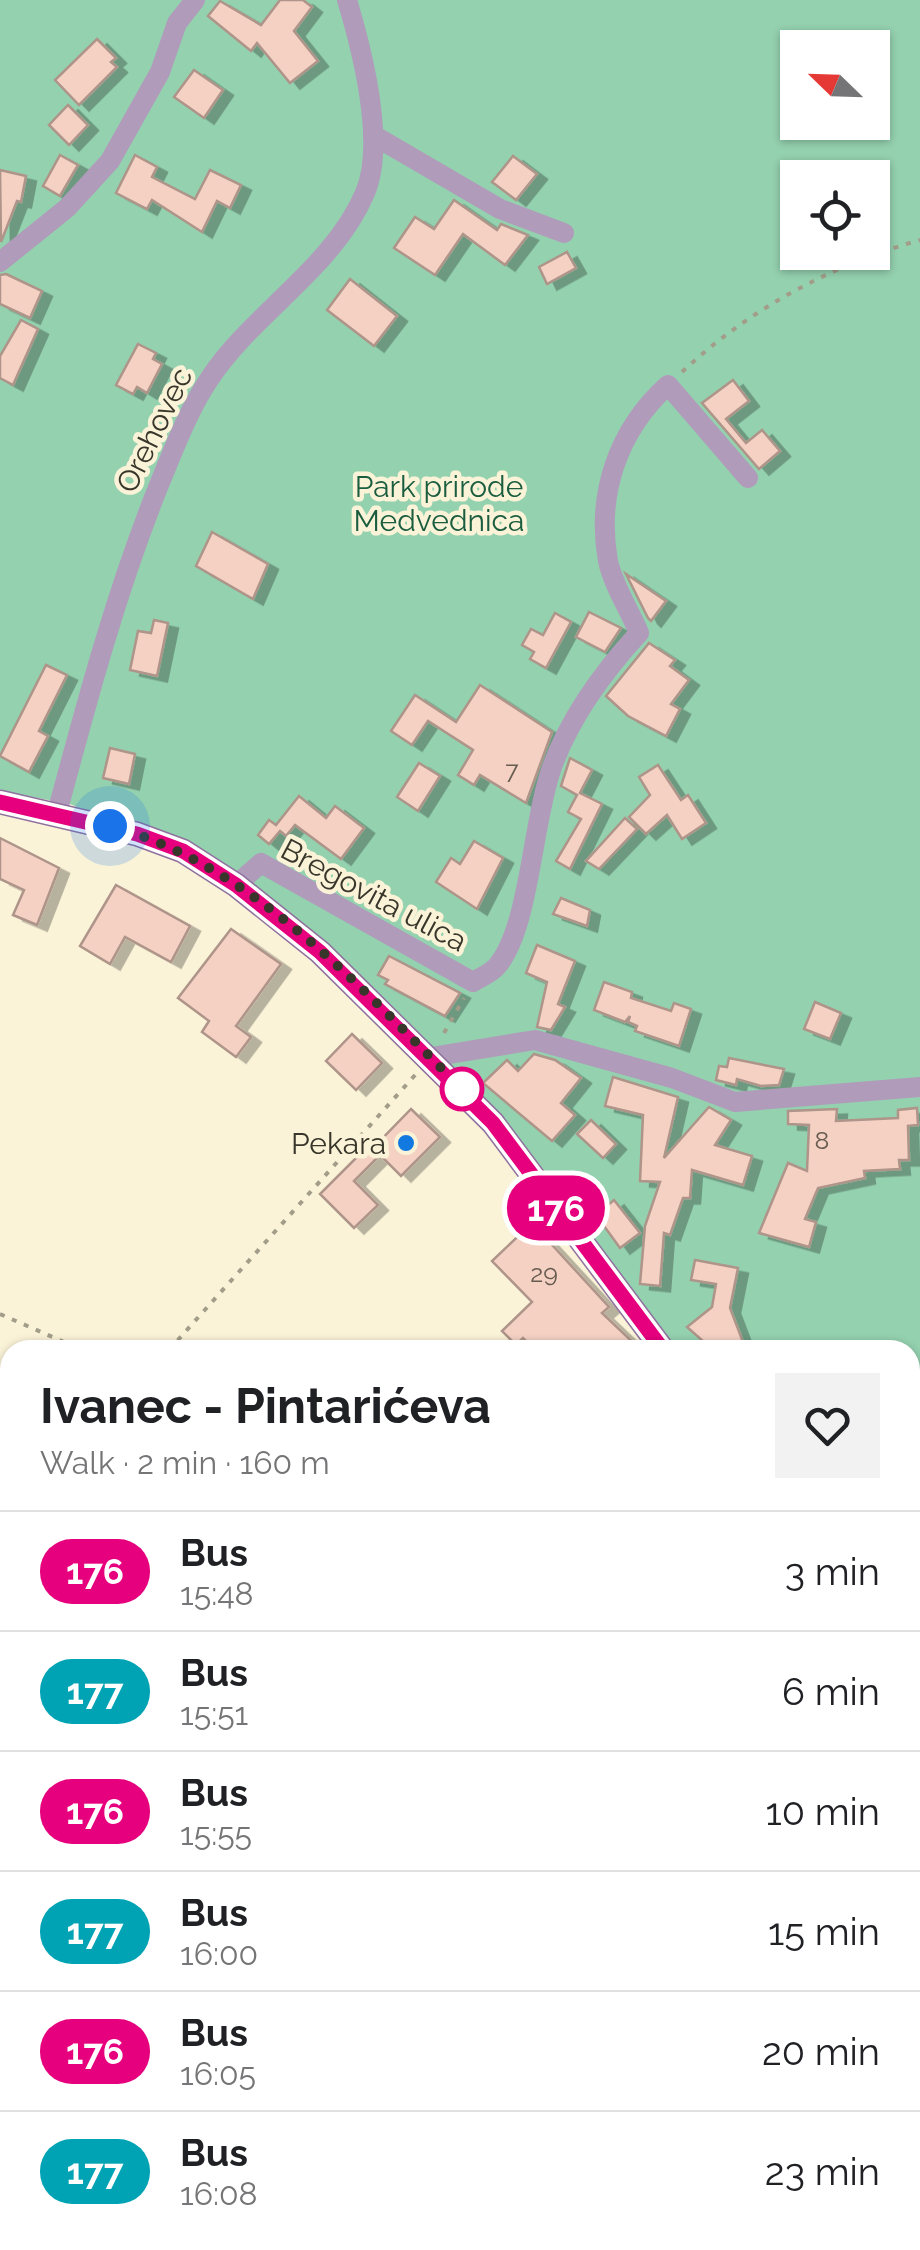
<!DOCTYPE html>
<meta charset="utf-8">
<style>
:root{--surface:#fff;--page:#f2f2f2;--text:#202124;--muted:#757577;--line:#e0e0e0}
body{margin:0;font-family:Raleway,sans-serif;background:var(--page);color:var(--text);height:100vh;display:flex;flex-direction:column;font-size:38px;white-space:nowrap}
*{box-sizing:border-box;margin:0}
p{font-size:32px;color:var(--muted)}
.icon{flex:none;width:55px;height:55px;fill:none;stroke:currentColor;stroke-width:2;stroke-linecap:round;stroke-linejoin:round}
.map{position:relative;flex:1;overflow:hidden}
.side{position:absolute;left:0px;top:1340px;width:920px;height:910px;display:flex;flex-direction:column;background:var(--surface);border-radius:30px 30px 0 0;box-shadow:0 2px 8px #0004}
.side>*{flex:none}
.badge{padding:0 20px;border-radius:32px;font-size:35px;line-height:65px}
.needle{width:65px;rotate:293deg}
.fabs{position:absolute;left:780px;top:30px;display:grid;gap:20px}
.fabs a{display:grid;place-items:center;width:110px;height:110px;border-radius:0px;background:var(--surface);box-shadow:0 2px 8px #0004;font-size:50px}
.you{position:absolute;width:50px;height:50px;margin:-25px;border:8px solid #fff;border-radius:50%;background:#1a73e8;box-shadow:0 0 0 15px #1a73e833}
.map>.badge{position:absolute;translate:-50% -50%;box-shadow:0 0 0 5px #fff}
.round{display:grid;place-items:center;flex:none;width:105px;height:105px;border-radius:0px;background:var(--page)}
.summary{display:flex;align-items:center;justify-content:space-between;height:170px;padding:0 40px}
h1{font-size:48px;font-weight:700;line-height:75px}
ul{padding:0;list-style:none}
li{display:flex;align-items:center;gap:30px;height:120px;padding:0 40px;border-top:2px solid var(--line)}
li div{flex:1}
li b{display:block;font-size:38px}
li em{font-style:normal}
li .badge{min-width:110px;font-weight:700;text-align:center}
.map>svg:first-child{display:block}
.commercial{fill:#e8e5fc}
.green{fill:#94d1af;fill-rule:evenodd}
.water{fill:#65a2df;stroke:#5881a9;stroke-width:2.5}
.building{fill:#f4d1c3;stroke:#ae9489;stroke-width:2.5;filter:url(#shadow)}
.lines{fill:none;stroke-linecap:round;stroke-linejoin:round}
.path{stroke:#a29d89;stroke-width:4;stroke-dasharray:5 8;stroke-linecap:butt}
.service{stroke:#b09bba;stroke-width:10}
.minor{stroke:#b09bba;stroke-width:20}
.secondary{stroke:#90719e;stroke-width:25}
.primary{stroke:#785389;stroke-width:25}
.line-casing{stroke:#fff;stroke-width:22}
.line{stroke:#e6007e;stroke-width:15}
.walk{stroke:#38352a;stroke-width:10;stroke-dasharray:0 18}
.stop-dot{fill:#fff;stroke:#e6007e;stroke-width:5}
.poi-dot{fill:#1279e1;stroke:#faf3d8;stroke-width:4}
.labels{text-anchor:middle;dominant-baseline:central;stroke-width:9;stroke-linejoin:round;paint-order:stroke}
.number-label{font-size:25px;fill:#675c50}
.street-label{font-size:30px;fill:#38352a;stroke:#faf3d8}
.park-label{font-size:30px;fill:#1a5d3f;stroke:#faf3d8}
.poi-label{font-size:30px;fill:#38352a;stroke:#faf3d8;text-anchor:end}
</style>
<div class="map">
<svg width="920" height="2250" viewBox="0 0 920 2250">
<defs>
<filter id="shadow"><feDropShadow dx="10" dy="5.5" stdDeviation="0" flood-color="#0004"/></filter>
</defs>
<rect width="100%" height="100%" fill="#faf3d8"/>
<path class="commercial" d="M10,1753V1969L0,1970V1769Z"/>
<g class="green">
<path d="M0,0H920V1668L910,1651V1350H662L514,1151L320,952L170,848L70,804L0,791ZM798,48H872V122H798ZM798,178H872V252H798Z"/>
<path d="M0,2143H10V2240H810L828,2250H410L271,2244L179,2250H0Z"/>
</g>
<path class="water" d="M910,2216L920,2221V2250H828L810,2240H910Z"/>
<g class="building">
<path d="M280,0H303L312,7L294,31L318,61L290,83L257,43L251,51L208,16L220,1L261,25Z"/>
<path d="M97,39L116,58L111,62L117,67L79,105L55,80Z"/>
<path d="M194,70L223,90L204,118L174,97Z"/>
<path d="M68,105L88,125L69,145L49,125Z"/>
<path d="M60,155L78,165L60,196L43,186Z"/>
<path d="M135,155L157,167L152,177L195,199L210,170L241,185L230,208L217,201L202,232L152,200L147,209L116,193Z"/>
<path d="M513,156L537,174L516,200L492,182Z"/>
<path d="M0,170L26,176L21,202L17,201L1,242Z"/>
<path d="M454,200L497,230L501,224L528,235L505,265L463,234L435,275L394,248L415,217L434,229Z"/>
<path d="M567,252L576,268L547,284L539,267Z"/>
<path d="M6,274L42,291L30,318L0,304V275Z"/>
<path d="M350,279L397,316L374,346L327,310Z"/>
<path d="M21,320L38,329L13,385L0,378V356Z"/>
<path d="M138,344L156,353L153,359L162,364L147,393L137,387L133,394L116,385Z"/>
<path d="M733,380L749,401L726,419L746,443L762,430L780,451L759,469L702,403Z"/>
<path d="M212,532L268,564L253,599L196,566Z"/>
<path d="M626,574L666,601L651,621L648,618Z"/>
<path d="M589,612L621,628L605,652L576,637Z"/>
<path d="M555,613L571,622L546,668L530,659L534,652L522,645L531,629L543,635Z"/>
<path d="M154,620L168,623L157,676L130,670L138,631L151,633Z"/>
<path d="M649,643L675,660L670,666L689,680L671,704L680,709L666,736L628,716L606,696Z"/>
<path d="M46,665L67,675L39,731L48,736L29,772L0,756Z"/>
<path d="M480,685L552,732L526,803L480,775L474,785L458,775L473,750L428,721L412,745L391,731L415,695L456,722Z"/>
<path d="M110,748L135,754L129,784L103,778Z"/>
<path d="M570,758L592,770L580,793L602,804L570,869L556,861L581,819L568,812L577,795L561,786Z"/>
<path d="M419,763L440,776L418,811L397,797Z"/>
<path d="M658,765L681,800L688,795L706,823L682,839L667,815L646,834L629,817L650,795L639,777Z"/>
<path d="M299,796L326,818L335,806L364,828L341,859L295,825L286,836L280,831L269,844L258,835L269,820L276,825Z"/>
<path d="M625,818L637,829L599,869L586,861Z"/>
<path d="M0,838L59,868L37,925L13,915L24,890L0,879Z"/>
<path d="M474,841L503,858L477,909L436,882L451,858L460,864Z"/>
<path d="M116,885L190,926L171,962L125,937L110,964L80,946Z"/>
<path d="M561,898L590,910L587,926L553,914Z"/>
<path d="M231,929L281,964L236,1026L251,1037L236,1057L202,1032L209,1021L178,998Z"/>
<path d="M537,945L575,961L558,1004L565,1007L551,1030L537,1027L547,982L526,973Z"/>
<path d="M389,956L460,993L445,1016L385,984L388,980L378,975Z"/>
<path d="M604,982L632,992L631,998L671,1011L674,1003L691,1009L679,1046L635,1031L637,1026L628,1022L630,1016L625,1022L594,1010Z"/>
<path d="M815,1002L841,1013L830,1039L804,1029Z"/>
<path d="M352,1034L382,1063L356,1090L326,1061Z"/>
<path d="M534,1054L555,1060L581,1078L561,1103L575,1115L552,1141L483,1083L507,1060L518,1071Z"/>
<path d="M729,1058L784,1069L779,1085L761,1086L737,1079L736,1085L716,1080L719,1066L727,1067Z"/>
<path d="M613,1077L678,1097L664,1158L709,1107L731,1120L715,1145L752,1156L743,1185L692,1170L690,1198H683L670,1235L664,1233L660,1286L640,1284L645,1226L660,1182L640,1181L643,1115L605,1106Z"/>
<path d="M917,1108L918,1125L908,1126L909,1160H899L900,1169L864,1171L865,1178L818,1188L805,1219L816,1222L809,1247L759,1233L788,1163L807,1171L809,1125L788,1124V1111L837,1109L836,1121L898,1118V1110Z"/>
<path d="M411,1109L440,1137L401,1176L373,1148Z"/>
<path d="M591,1120L616,1144L603,1158L577,1134Z"/>
<path d="M367,1147L378,1157L354,1181L378,1205L354,1228L320,1194Z"/>
<path d="M614,1200L640,1233L620,1248L596,1215Z"/>
<path d="M532,1223L609,1307L602,1313L641,1350H535L523,1338L516,1345L502,1331L532,1302L492,1261Z"/>
<path d="M695,1260L738,1268L730,1308L746,1350H713L687,1327L712,1307L716,1284L691,1280Z"/>
</g>
<g class="lines">
<g class="path">
<path d="M682,372C749,309 832,265 920,240"/>
<path d="M444,1033L464,998"/>
<path d="M0,1314L82,1350"/>
<path d="M169,1350L416,1074"/>
</g>
<g class="service">
<path d="M3,1899L10,1877"/>
<path d="M240,2250H368"/>
</g>
<g class="minor">
<path d="M373,135L500,209L564,233"/>
<path d="M0,262L67,208L110,161L160,72L177,23L195,0"/>
<path d="M57,813C87,701 117,588 161,480C175,446 189,409 210,378C254,312 333,268 365,193C386,144 362,50 347,0"/>
<path d="M236,885L261,863L473,982C481,977 492,973 498,965C530,925 532,823 552,767C570,718 604,671 639,633C630,611 613,585 608,561C596,494 618,430 668,385L748,478"/>
<path d="M431,1057L535,1040L672,1078L735,1102L920,1087"/>
</g>
<g class="secondary">
<path d="M0,802L137,834L183,851L236,885L320,952L493,1123L663,1350"/>
<path d="M910,1678L920,1695"/>
</g>
<g class="primary">
<path d="M0,1982H10"/>
<path d="M910,2136L920,2142"/>
</g>
</g>
<g class="lines">
<defs>
<path id="line" d="M0,802L137,834L183,851L236,885L320,952L493,1123L663,1350"/>
</defs>
<use href="#line" class="line-casing"/>
<use href="#line" class="line"/>
<path class="walk" d="M110,826C252,864 361,988 462,1089"/>
</g>
<circle class="stop-dot" cx="462" cy="1089" r="20"/>
<circle class="poi-dot" cx="406" cy="1143" r="10"/>
<g class="labels">
<g class="number-label">
<text x="512" y="770">7</text>
<text x="822" y="1140">8</text>
<text x="544" y="1273">29</text>
</g>
<g class="street-label">
<text transform="translate(154 430) rotate(-64)">Orehovec</text>
<text transform="translate(374 895) rotate(28)">Bregovita ulica</text>
</g>
<g class="park-label">
<text x="439" y="486">Park prirode<tspan x="439" dy="34">Medvednica</tspan></text>
</g>
<g class="poi-label">
<text x="386" y="1143">Pekara</text>
</g>
</g>
</svg>
<div class="fabs">
<a><svg class="needle" viewBox="-14 -14 28 28"><path d="M0-13l5 13h-10z" fill="#e53935"/><path d="M0 13l5-13h-10z" fill="#757577"/></svg></a>
<a><svg class="icon" aria-label="locate" viewBox="0 0 24 24"><circle cx="12" cy="12" r="6"/><path d="M12 2v4M12 18v4M2 12h4M18 12h4"/></svg></a>
</div>
<div class="you" style="left:110px;top:826px"></div>
<b class="badge" style="left:556px;top:1208px;background:#e6007e;color:#fff">176</b>
<section class="side">
<div class="summary"><div><h1>Ivanec - Pintarićeva</h1><p>Walk · 2 min · 160 m</p></div><a class="round"><svg class="icon" aria-label="heart" viewBox="0 0 24 24"><path d="M12 20l-8-8c-3-5 5-10 8-4 3-6 11-1 8 4z"/></svg></a></div>
<ul>
<li><span class="badge" style="background:#e6007e;color:#fff">176</span><div><b>Bus</b><p>15:48</p></div><em>3 min</em></li>
<li><span class="badge" style="background:#00a3b4;color:#fff">177</span><div><b>Bus</b><p>15:51</p></div><em>6 min</em></li>
<li><span class="badge" style="background:#e6007e;color:#fff">176</span><div><b>Bus</b><p>15:55</p></div><em>10 min</em></li>
<li><span class="badge" style="background:#00a3b4;color:#fff">177</span><div><b>Bus</b><p>16:00</p></div><em>15 min</em></li>
<li><span class="badge" style="background:#e6007e;color:#fff">176</span><div><b>Bus</b><p>16:05</p></div><em>20 min</em></li>
<li><span class="badge" style="background:#00a3b4;color:#fff">177</span><div><b>Bus</b><p>16:08</p></div><em>23 min</em></li>
</ul>
</section>
</div>
